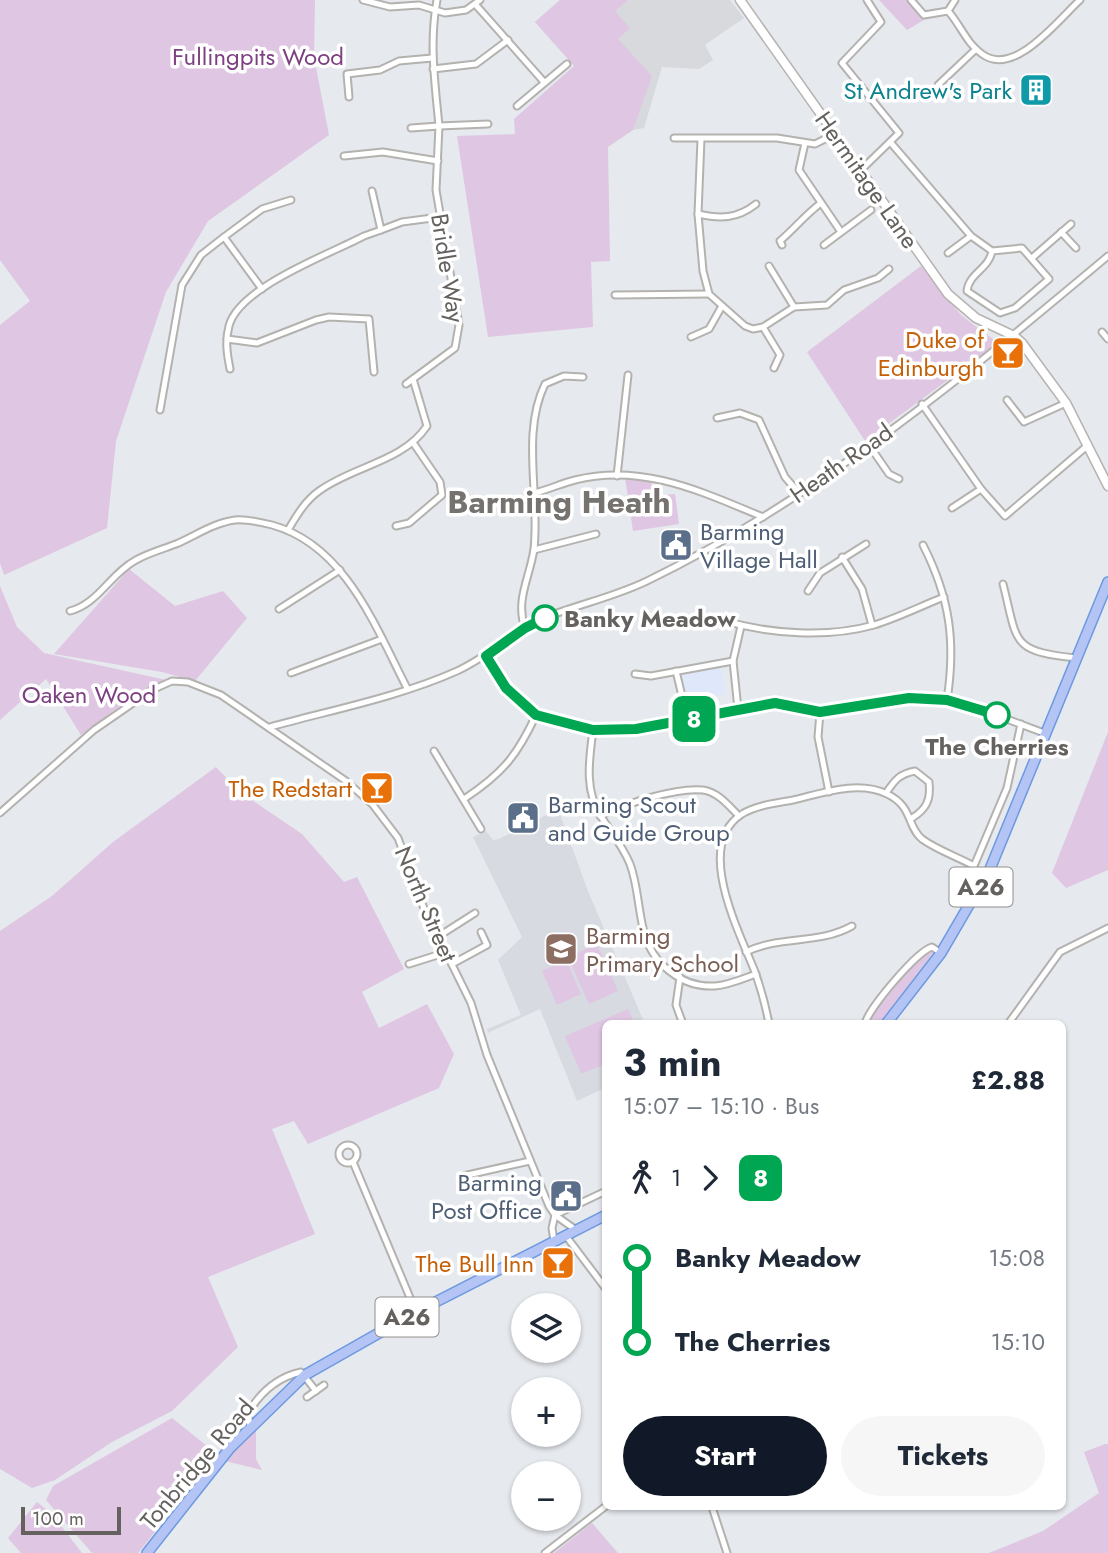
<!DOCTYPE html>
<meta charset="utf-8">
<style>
:root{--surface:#fff;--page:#f6f6f7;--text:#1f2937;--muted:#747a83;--accent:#111827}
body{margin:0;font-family:Jost,sans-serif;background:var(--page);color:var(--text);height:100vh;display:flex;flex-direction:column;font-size:26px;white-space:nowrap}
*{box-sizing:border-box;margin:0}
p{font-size:23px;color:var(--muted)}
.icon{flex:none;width:38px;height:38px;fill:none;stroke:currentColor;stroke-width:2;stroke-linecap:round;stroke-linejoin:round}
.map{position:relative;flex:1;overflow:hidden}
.drawer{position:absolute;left:602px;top:1020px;width:464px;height:490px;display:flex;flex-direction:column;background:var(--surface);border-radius:10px;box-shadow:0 2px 5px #0004}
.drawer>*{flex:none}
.badge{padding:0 14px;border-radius:10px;font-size:24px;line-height:46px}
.tools{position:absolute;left:511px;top:1293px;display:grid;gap:14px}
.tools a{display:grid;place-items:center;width:70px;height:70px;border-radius:50%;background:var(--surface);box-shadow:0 2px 5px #0004;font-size:35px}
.scale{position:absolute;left:21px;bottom:18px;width:100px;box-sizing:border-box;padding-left:7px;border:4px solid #64615e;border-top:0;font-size:19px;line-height:24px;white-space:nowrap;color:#64615e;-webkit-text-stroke:5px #fff;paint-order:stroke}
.map>.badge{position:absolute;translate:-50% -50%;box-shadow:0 0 0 4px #fff}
.legs{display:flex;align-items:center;gap:10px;height:77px;padding:0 21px;font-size:23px}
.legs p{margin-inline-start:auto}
.summary{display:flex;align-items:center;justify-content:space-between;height:119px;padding:0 21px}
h1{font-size:38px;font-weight:700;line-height:52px}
.action{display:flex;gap:14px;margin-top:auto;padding:14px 21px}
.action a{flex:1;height:80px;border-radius:42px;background:var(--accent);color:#fff;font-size:28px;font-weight:700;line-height:80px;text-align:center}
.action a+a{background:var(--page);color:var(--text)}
ul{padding:0 21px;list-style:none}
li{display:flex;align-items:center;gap:24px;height:84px;font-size:26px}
li i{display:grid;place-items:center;width:10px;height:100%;margin:0 9px;background:currentColor}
li i::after{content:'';width:18px;height:18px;margin:-9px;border:5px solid;border-radius:50%;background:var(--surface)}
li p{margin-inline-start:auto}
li:first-child i{background:linear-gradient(#0000 50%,currentColor 0)}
li:last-child i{background:linear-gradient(currentColor 50%,#0000 0)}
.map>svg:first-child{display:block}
.commercial{fill:#dfe8fa}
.industrial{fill:#d8d9dd}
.education{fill:#d8dae1}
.green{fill:#dfc6e2}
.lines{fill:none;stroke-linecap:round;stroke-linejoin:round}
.minor-casing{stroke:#b4b2af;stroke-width:9}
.secondary-casing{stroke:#b7b4b0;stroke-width:11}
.primary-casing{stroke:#6d99e0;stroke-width:12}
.minor{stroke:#fff;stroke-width:5}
.secondary{stroke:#fff;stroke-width:8}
.primary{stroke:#b4c5f5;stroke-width:9}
.line-1-casing{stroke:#fff;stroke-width:16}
.line-1{stroke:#00a651;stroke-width:10}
.stop-1-dot{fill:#fff;stroke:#00a651;stroke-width:3.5}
.labels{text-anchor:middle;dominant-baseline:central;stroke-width:7;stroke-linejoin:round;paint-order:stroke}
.shield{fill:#fff;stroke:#92908e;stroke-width:2}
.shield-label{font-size:23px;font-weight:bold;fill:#64615e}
.park-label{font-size:24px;fill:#7d4181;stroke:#fff}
.culture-label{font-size:24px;fill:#0d838f;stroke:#fff;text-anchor:end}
.street-label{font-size:24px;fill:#64615e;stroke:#fff}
.food-label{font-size:24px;fill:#c56008;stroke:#fff;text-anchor:end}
.service-label{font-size:24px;fill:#4e5e75;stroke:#fff;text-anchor:start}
.stop-label{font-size:24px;font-weight:bold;fill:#64615e;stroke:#fff;text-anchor:start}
.education-label{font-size:24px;fill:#785e54;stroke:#fff;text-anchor:start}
.district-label{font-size:32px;font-weight:bold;fill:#76726f;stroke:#fff}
</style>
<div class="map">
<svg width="1108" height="1553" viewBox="0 0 1108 1553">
<rect width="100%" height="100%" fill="#e6e9ee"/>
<path class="commercial" d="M720,666L726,694L688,702L682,674Z"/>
<path class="industrial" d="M560,0H730L744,18L705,45L713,60L699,69L662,67L644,128L633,130L535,22Z"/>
<path class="education" d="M558,809L588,891L645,1024H606L605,1088L577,1101L540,1009L488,1033L487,1029L521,1015L498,960L522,937L473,837L486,831L493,840L499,839Z"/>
<g class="green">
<path d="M0,0H315L314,57L329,135L208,221L166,292L116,441L107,528L4,575L0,563V325L30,301L0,260Z"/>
<path d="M560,0H628L615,11L630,28L618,39L652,76L633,130L608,147L610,261L591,262L593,327L488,337L457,136L515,134L514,119L574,66L535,22Z"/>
<path d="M879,0H910L924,20L907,30Z"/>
<path d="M921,266L961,315L998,343L865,441L807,352Z"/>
<path d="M625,477L651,482L654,496L675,494L679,524L633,531Z"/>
<path d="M129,569L175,606L223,591L247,618L195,681L162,672L54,654Z"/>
<path d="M0,586L17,627L44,653L166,680L128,700L81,735L46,679L0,720Z"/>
<path d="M1108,732V870L1066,888L1052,873Z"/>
<path d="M216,767L240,792L302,834L344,882L357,877L404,969L362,992L379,1028L427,1004L454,1054L439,1088L308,1144L294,1121L272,1129L315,1234L208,1277L238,1347L172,1411L112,1442L55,1480L32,1488L0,1469V931L52,896L113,842Z"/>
<path d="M597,944L618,991L589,1004L568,957Z"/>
<path d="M931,950L933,953L879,1024H867C873,1005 914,959 931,950Z"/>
<path d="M566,960L581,994L557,1005L542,971Z"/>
<path d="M628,1009L635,1024H606L605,1064L581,1074L565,1036Z"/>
<path d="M172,1418L217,1454L138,1553H92L46,1500L53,1486Z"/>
<path d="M256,1428V1459L262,1470L225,1461Z"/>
<path d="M1105,1444H1108V1553H989L1043,1531L1099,1493L1084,1452Z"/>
<path d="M37,1502L52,1514L82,1553H21L8,1538Z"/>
<path d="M592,1523L618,1553H554Z"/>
</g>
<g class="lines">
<defs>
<g id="minor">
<path d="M363,0L390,7L419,5L445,13L466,10L480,0"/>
<path d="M437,0C429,43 435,83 439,126L488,124"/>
<path d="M911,0L924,15L948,11C960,24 967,44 982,54C1014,78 1058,20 1080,0"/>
<path d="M475,4L544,82"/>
<path d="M948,11L955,0"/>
<path d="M433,69L476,64L508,40"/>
<path d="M938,85L976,49"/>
<path d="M349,97L347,74L380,70L399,61L432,58"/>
<path d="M517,106L567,64"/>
<path d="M674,138H777L815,144L835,134"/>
<path d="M701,139L698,214L703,271L709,294L745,326L753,329L763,327L794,307L827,305L844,290L878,278L889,269"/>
<path d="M805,143L799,170L841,232"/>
<path d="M891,143L971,236L992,251L1022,248L1049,279L1015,308L1000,313L967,291C969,273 989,269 992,251"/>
<path d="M344,156L383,152L438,161"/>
<path d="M860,171L899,133L842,63L881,22L867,0"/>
<path d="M372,191L381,230L402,222L440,217"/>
<path d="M698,214C720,219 737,219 756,204"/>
<path d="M1061,232L1076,248"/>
<path d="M782,245L780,241C795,228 805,215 821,203"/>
<path d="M824,245L871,210"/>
<path d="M948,253L971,236"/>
<path d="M1032,258L1071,224"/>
<path d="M769,266L794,307"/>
<path d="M262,289L224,237L262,209L291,200"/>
<path d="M615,295L709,294"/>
<path d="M763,327L780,355L774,368"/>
<path d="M1102,332L1108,339"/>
<path d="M691,337L709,329L722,306"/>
<path d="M227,339L257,343L316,320L329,317L369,319L374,372"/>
<path d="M230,369C227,354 225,341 229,326C239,287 330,254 364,236L381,230"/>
<path d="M406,384L455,348L459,325L436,190L439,126L411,128"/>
<path d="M1007,400L1024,422L1066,403"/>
<path d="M922,404L981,489L1005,516L1087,446"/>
<path d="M160,410L182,285L201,255L224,237"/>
<path d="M717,418L740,413L759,420L785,477L798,492"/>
<path d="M869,445L889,474L899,479"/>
<path d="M617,476L628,375"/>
<path d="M534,493C548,490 562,483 575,480C643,463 702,492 763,517"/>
<path d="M952,508L981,489"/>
<path d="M396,526L409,523L442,495L440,482L414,444"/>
<path d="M288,530C297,515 305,501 319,491C353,466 403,462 427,426L413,379"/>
<path d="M923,545C950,598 956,642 947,700"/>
<path d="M534,550L596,534"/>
<path d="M842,557L862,589L872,625"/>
<path d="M1003,584C1018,643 1010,651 1076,658"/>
<path d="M808,591L820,573L866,544"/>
<path d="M279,609L340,570"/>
<path d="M70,611C98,604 111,573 136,560C148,553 163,549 176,544C195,536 213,523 235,520C247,519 260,522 272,525C345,545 375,626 407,688"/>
<path d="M725,621C770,634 828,638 874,625C897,618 921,606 944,597"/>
<path d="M525,628C515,600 530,577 534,549C540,495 521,433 545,384L564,376L583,377"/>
<path d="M486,656L519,703L536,715L593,730L636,729L775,703L820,712L909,698L947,700L972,706L1044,733"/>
<path d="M676,671L688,721"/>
<path d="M291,673L382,639"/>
<path d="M635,674L651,676L733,661"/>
<path d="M738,709L733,661L741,626"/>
<path d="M820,712L818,737L829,792"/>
<path d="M270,727C331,710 399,697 457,671C491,655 518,629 552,615C584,603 616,596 647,581C816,499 965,376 1108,256"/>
<path d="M593,730C589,760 584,792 602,818C612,833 623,847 630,864C638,885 638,910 644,932C652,963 681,988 715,986C729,985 742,979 756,974"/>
<path d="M434,751L481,829"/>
<path d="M886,793C895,780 899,774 915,771L929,782C931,799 927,809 912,818"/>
<path d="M464,799C502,774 517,756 536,715"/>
<path d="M0,813L94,730L152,690L172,681L188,682L221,695L346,781L373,805L398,838L423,906L471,1003L487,1055L549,1206L555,1215L576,1230"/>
<path d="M600,816C625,804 676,787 703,790C718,792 729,806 739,816"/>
<path d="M439,936L475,913"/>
<path d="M746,952C781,935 818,945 852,926"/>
<path d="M409,964L444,953"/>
<path d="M452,964L487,945L481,932"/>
<path d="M680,977L676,1005L683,1024"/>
<path d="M769,1024C766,1007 761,989 755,972C740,933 693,845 742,814C757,805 777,803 793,800C823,793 858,780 887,794C913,806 907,827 922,839C937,850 958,857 974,866L1007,788L1021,724"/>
<path d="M865,1024C868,1009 917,951 932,947L941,953"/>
<path d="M1008,1024L1060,952L1108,928"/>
<circle cx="348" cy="1154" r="9"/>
<path d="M353,1162L416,1312"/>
<path d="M463,1176L530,1161"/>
<path d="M555,1215L606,1191"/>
<path d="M566,1236L606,1289"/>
<path d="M554,1241L552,1228L555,1215"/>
<path d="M307,1397L324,1385"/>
<path d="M250,1425L248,1413C260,1393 278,1377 301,1372L316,1391"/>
<path d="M712,1507L727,1553"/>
<path d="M545,1553L606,1506"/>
</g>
<path id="secondary" d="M740,0L948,294L976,318L1014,336L1022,343L1066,403L1108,486"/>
<g id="primary">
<path d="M886,1024L941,953L990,869L1108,582"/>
<path d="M147,1553L230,1448L305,1375L416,1312L606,1215"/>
</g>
</defs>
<use href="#minor" class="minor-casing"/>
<use href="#secondary" class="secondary-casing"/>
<use href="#primary" class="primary-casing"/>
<use href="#minor" class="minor"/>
<use href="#secondary" class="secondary"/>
<use href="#primary" class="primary"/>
</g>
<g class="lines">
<defs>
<path id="line-1" d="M545,618L525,628L486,656L506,688L536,715L593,730L636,729L775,703L820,712L909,698L947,700L997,715"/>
</defs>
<use href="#line-1" class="line-1-casing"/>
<use href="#line-1" class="line-1"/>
</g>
<defs>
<symbol id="building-square" viewBox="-11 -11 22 22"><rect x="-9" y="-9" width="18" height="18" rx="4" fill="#0f9aa8" stroke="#fff"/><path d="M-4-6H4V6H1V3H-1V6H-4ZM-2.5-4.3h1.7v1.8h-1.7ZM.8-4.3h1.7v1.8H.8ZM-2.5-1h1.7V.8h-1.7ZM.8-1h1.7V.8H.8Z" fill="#fff"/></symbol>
<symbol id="bar-square" viewBox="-11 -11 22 22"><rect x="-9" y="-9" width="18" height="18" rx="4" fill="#e8710a" stroke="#fff"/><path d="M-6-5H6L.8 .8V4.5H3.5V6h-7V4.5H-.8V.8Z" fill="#fff"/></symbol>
<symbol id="civic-square" viewBox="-11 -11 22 22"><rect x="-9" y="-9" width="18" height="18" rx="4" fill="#5c6f8a" stroke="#fff"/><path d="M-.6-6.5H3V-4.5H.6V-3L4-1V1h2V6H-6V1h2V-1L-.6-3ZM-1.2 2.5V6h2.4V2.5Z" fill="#fff"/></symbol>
<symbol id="school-square" viewBox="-11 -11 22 22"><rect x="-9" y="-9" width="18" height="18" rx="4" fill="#8d6e63" stroke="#fff"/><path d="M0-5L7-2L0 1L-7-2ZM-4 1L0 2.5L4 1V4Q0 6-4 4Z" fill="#fff"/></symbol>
</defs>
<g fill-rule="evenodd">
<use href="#building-square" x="1017" y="71" width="38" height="38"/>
<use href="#bar-square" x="989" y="334" width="38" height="38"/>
<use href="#civic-square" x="657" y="526" width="38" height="38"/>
<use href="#bar-square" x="358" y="769" width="38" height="38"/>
<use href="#civic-square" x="504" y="799" width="38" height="38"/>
<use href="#school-square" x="542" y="930" width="38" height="38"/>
<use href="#civic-square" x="547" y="1177" width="38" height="38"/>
<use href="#bar-square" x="539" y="1244" width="38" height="38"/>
</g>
<g class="stop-1-dot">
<circle cx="545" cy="618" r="12"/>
<circle cx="997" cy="715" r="12"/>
</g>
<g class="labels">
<g class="shield">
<rect x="949.5" y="867.5" width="63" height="39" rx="5"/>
<rect x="375.5" y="1297.5" width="63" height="39" rx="5"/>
</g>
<g class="shield-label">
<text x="981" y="887">A26</text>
<text x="407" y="1317">A26</text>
</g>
<g class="park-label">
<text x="258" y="56">Fullingpits Wood</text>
<text x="89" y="694">Oaken Wood</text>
</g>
<g class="culture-label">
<text x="1012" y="90">St Andrew's Park</text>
</g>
<g class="street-label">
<text transform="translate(867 180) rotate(55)">Hermitage Lane</text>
<text transform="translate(448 268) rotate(81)">Bridle Way</text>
<text transform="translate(841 463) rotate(-35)">Heath Road</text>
<text transform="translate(426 904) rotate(67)">North Street</text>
<text transform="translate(197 1464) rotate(-50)">Tonbridge Road</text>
</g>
<g class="food-label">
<text x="984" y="339">Duke of<tspan x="984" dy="28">Edinburgh</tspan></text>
<text x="352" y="788">The Redstart</text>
<text x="534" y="1263">The Bull Inn</text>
</g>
<g class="service-label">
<text x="700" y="531">Barming<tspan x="700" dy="28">Village Hall</tspan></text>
<text x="548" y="804">Barming Scout<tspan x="548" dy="28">and Guide Group</tspan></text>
<text x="542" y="1182" text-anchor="end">Barming<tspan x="542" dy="28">Post Office</tspan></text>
</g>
<g class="stop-label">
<text x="564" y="618">Banky Meadow</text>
<text x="997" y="746" text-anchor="middle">The Cherries</text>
</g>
<g class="education-label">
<text x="586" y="935">Barming<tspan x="586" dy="28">Primary School</tspan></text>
</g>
<g class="district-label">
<text x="559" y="502">Barming Heath</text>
</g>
</g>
</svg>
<div class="tools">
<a><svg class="icon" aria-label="layers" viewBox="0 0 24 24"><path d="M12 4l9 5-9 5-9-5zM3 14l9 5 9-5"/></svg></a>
<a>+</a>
<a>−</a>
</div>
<div class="scale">100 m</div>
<b class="badge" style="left:694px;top:719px;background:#00a651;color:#fff">8</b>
<section class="drawer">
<div class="summary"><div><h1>3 min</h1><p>15:07 – 15:10 · Bus</p></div><b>£2.88</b></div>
<div class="legs"><svg class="icon" aria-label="walk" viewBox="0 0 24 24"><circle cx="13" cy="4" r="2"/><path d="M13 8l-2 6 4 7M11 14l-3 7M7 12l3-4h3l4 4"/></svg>1<svg class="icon" aria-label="forward" viewBox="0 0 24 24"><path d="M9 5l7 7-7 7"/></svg><b class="badge" style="background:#00a651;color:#fff">8</b></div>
<ul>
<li><i style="color:#00a651"></i><b>Banky Meadow</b><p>15:08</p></li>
<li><i style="color:#00a651"></i><b>The Cherries</b><p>15:10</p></li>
</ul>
<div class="action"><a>Start</a><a>Tickets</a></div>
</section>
</div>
